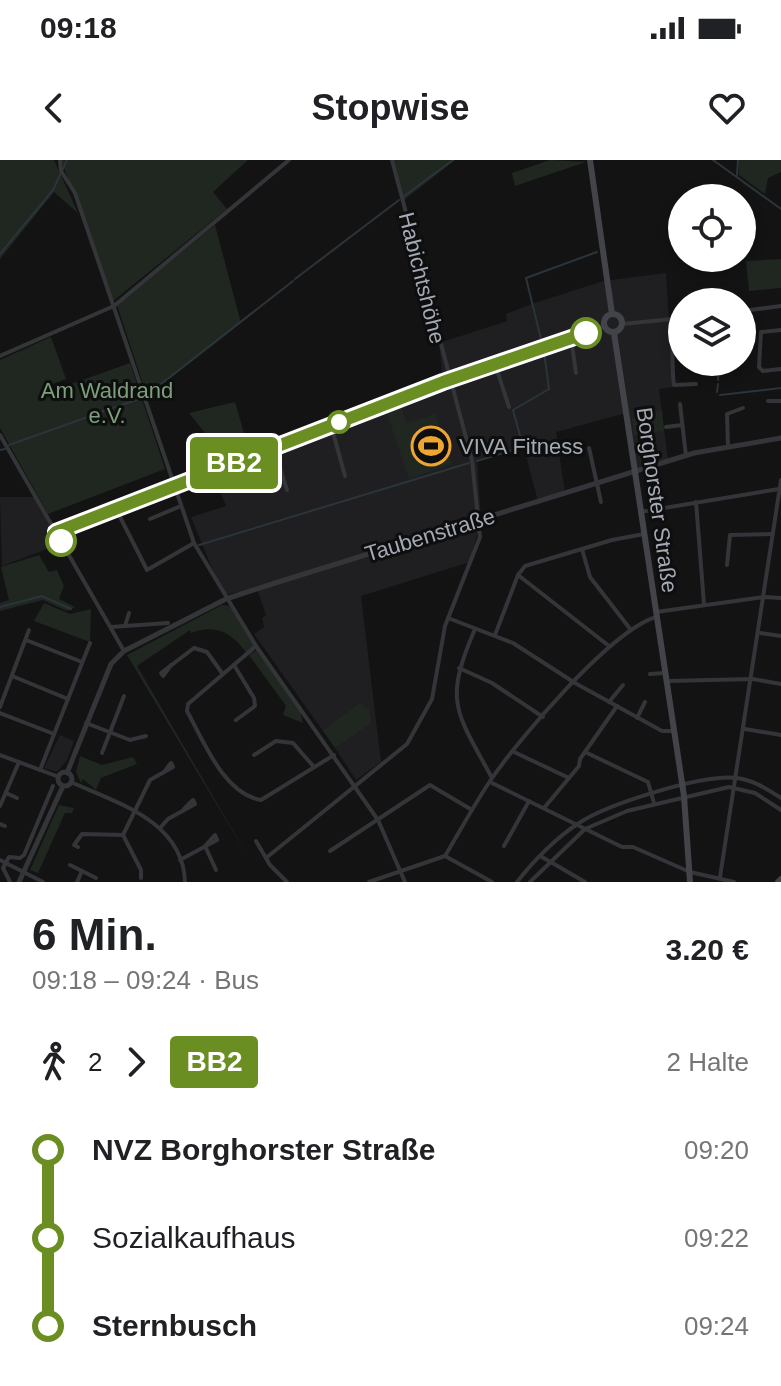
<!DOCTYPE html>
<html lang="de">
<meta charset="utf-8">
<style>
:root{--surface:#fff;--page:#f6f6f6;--text:#202124;--muted:#757577}
body{margin:0;font-family:Arial,sans-serif;background:var(--page);color:var(--text);height:100vh;display:flex;flex-direction:column;font-size:30px;white-space:nowrap}
*{box-sizing:border-box;margin:0}
p{font-size:26px;color:var(--muted)}
.icon{flex:none;width:44px;height:44px;fill:none;stroke:currentColor;stroke-width:2;stroke-linecap:round;stroke-linejoin:round}
.map{position:relative;height:722px;overflow:hidden}
.sheet{display:flex;flex-direction:column;background:var(--surface);flex:1}
.sheet>*{flex:none}
.badge{padding:0 16px;border-radius:6px;font-size:28px;line-height:52px}
.buttons{position:absolute;left:668px;top:24px;display:grid;gap:16px}
.buttons a{display:grid;place-items:center;width:88px;height:88px;border-radius:50%;background:var(--surface);box-shadow:0 4px 12px #0003;font-size:40px}
.map>.badge{position:absolute;translate:-50% -50%;box-shadow:0 0 0 4px #fff}
.legs{display:flex;align-items:center;gap:12px;height:88px;padding:0 32px;font-size:26px}
.legs p{margin-inline-start:auto}
.headline{display:flex;align-items:center;justify-content:space-between;height:136px;padding:0 32px}
h1{font-size:44px;font-weight:700;line-height:60px}
ul{padding:0 32px;list-style:none}
li{display:flex;align-items:center;gap:28px;height:88px;font-size:30px}
li i{display:grid;place-items:center;width:12px;height:100%;margin:0 10px;background:currentColor}
li i::after{content:'';width:20px;height:20px;margin:-10px;border:6px solid;border-radius:50%;background:var(--surface)}
li p{margin-inline-start:auto}
li:first-child i{background:linear-gradient(#0000 50%,currentColor 0)}
li:last-child i{background:linear-gradient(currentColor 50%,#0000 0)}
.status{display:flex;justify-content:space-between;align-items:center;height:56px;padding:0 40px;background:var(--surface);direction:ltr}
.status svg{height:22px;fill:currentColor}
header{display:flex;justify-content:space-between;align-items:center;height:104px;padding:0 32px;background:var(--surface);font-size:36px;font-weight:700}
.map>svg:first-child{display:block}
.built{fill:#1f1f21}
.green{fill:#1f2720}
.lines{fill:none;stroke-linecap:round;stroke-linejoin:round}
.stream{stroke:#2b343a;stroke-width:2}
.minor{stroke:#343539;stroke-width:4}
.tertiary{stroke:#343539;stroke-width:5}
.secondary{stroke:#424449;stroke-width:6}
.line-1-casing{stroke:#fff;stroke-width:18}
.line-1{stroke:#6b8e23;stroke-width:12}
.stop-1-dot{fill:#fff;stroke:#6b8e23;stroke-width:4}
.labels{text-anchor:middle;dominant-baseline:central;stroke-width:6;stroke-linejoin:round;paint-order:stroke}
.street-label{font-size:22px;fill:#a4aab5;stroke:#0e0e0f}
.park-label{font-size:22px;fill:#7c9f7c;stroke:#0e0e0f}
.poi-label{font-size:22px;fill:#a4aab5;stroke:#0e0e0f;text-anchor:start}
</style>
<div class="status"><b>09:18</b><svg viewBox="0 0 49 12"><path d="M0 12V9h3v3zM5 12V6h3v6zM10 12V3h3v9zM15 12V0h3v12zM26 1h20v11H26zM47 4h2v5h-2z"/></svg></div>
<header><svg class="icon" aria-label="back" viewBox="0 0 24 24"><path d="M15 5l-7 7 7 7"/></svg>Stopwise<svg class="icon" aria-label="heart" viewBox="0 0 24 24"><path d="M12 20l-8-8c-3-5 5-10 8-4 3-6 11-1 8 4z"/></svg></header>
<div class="map">
<svg width="781" height="722" viewBox="0 0 781 722">
<rect width="100%" height="100%" fill="#131314"/>
<g class="built">
<path d="M666,113L673,227L659,229L668,301L634,312L626,253L556,272L565,333L538,341L524,288L477,301L481,359L470,402L361,436L381,602L356,620L335,588L339,585L327,568L323,571L254,474L264,467L262,458L266,455L257,429L223,435L191,357L226,346L213,314L443,222L439,183L507,161L506,154L532,144L603,121Z"/>
<path d="M0,337H35L60,384L2,406Z"/>
<path d="M60,575L74,581L67,600L57,612L44,608Z"/>
</g>
<g class="green">
<path d="M0,0H54L78,53L54,32L0,99Z"/>
<path d="M61,0H248L213,32L227,49L113,141Z"/>
<path d="M394,0H455L404,40Z"/>
<path d="M550,0L586,2L515,26L512,13Z"/>
<path d="M739,0H781V12L768,18L765,34L739,15Z"/>
<path d="M215,65L241,163L164,223L146,233L117,145Z"/>
<path d="M781,99V128L749,131L746,101Z"/>
<path d="M51,177L66,219L45,227L46,233L130,203L165,309L48,354L0,268V200Z"/>
<path d="M399,241L407,263L435,254L452,304L409,319L385,247Z"/>
<path d="M235,242L250,294L218,306L209,278L189,253Z"/>
<path d="M662,250L664,271L634,275L632,259L637,258L638,252Z"/>
<path d="M39,395L49,412L57,410L64,426L59,439L75,447L67,451L43,440L0,451V443L9,440L1,407Z"/>
<path d="M44,443L70,454L91,449L90,482L34,461Z"/>
<path d="M222,445L230,446L256,486L246,492C230,472 216,464 191,473L190,470L137,506L253,705L127,495Z"/>
<path d="M258,489L299,546L303,563L283,555L286,546L249,495Z"/>
<path d="M361,542L366,549L369,547L371,563L335,588L323,571Z"/>
<path d="M80,596L102,605L133,597L137,604L101,618L96,630L83,619L81,623L76,612Z"/>
<path d="M59,645L74,648L72,653H65L38,713L30,710Z"/>
</g>
<g class="lines">
<g class="stream">
<path d="M713,0L781,49"/>
<path d="M737,15L738,0"/>
<path d="M403,37L453,0"/>
<path d="M0,94L53,30L67,0"/>
<path d="M295,119L399,40"/>
<path d="M543,187L526,118L597,92"/>
<path d="M718,220L719,202"/>
<path d="M717,232L718,224"/>
<path d="M147,235L293,121"/>
<path d="M720,235L781,228"/>
<path d="M101,252L139,239"/>
<path d="M9,285L99,253"/>
<path d="M0,290L5,289"/>
<path d="M477,301L523,287L513,250L549,229L544,191"/>
<path d="M199,385L469,303"/>
<path d="M0,447L42,436L71,449"/>
</g>
<g class="minor">
<path d="M60,0L61,11L75,33L194,383L256,486L378,660L405,722"/>
<path d="M742,151L781,146"/>
<path d="M671,159C674,182 671,203 674,225L696,224"/>
<path d="M623,164L682,158"/>
<path d="M781,170L761,172L759,207L763,211L781,209"/>
<path d="M571,178L576,213"/>
<path d="M0,196L114,146L289,0"/>
<path d="M735,202V208"/>
<path d="M495,204L509,247"/>
<path d="M768,241H781"/>
<path d="M680,244L686,296"/>
<path d="M331,265L345,316"/>
<path d="M666,267L682,265"/>
<path d="M0,275L124,491"/>
<path d="M728,286L727,254L743,248"/>
<path d="M274,288L287,330"/>
<path d="M589,288L601,342"/>
<path d="M696,342L704,444"/>
<path d="M116,349L147,410L194,383"/>
<path d="M640,352L779,329"/>
<path d="M150,359L181,346"/>
<path d="M56,372L448,220L604,166"/>
<path d="M582,389L590,417L631,470"/>
<path d="M727,405L730,375L773,374"/>
<path d="M518,415L609,486"/>
<path d="M656,452L764,437L781,438"/>
<path d="M448,458L513,483L575,523L662,571H674"/>
<path d="M125,466L129,453"/>
<path d="M111,467L168,463"/>
<path d="M475,469C443,543 456,551 492,618"/>
<path d="M760,473L781,476"/>
<path d="M495,475L518,415L525,406L612,380L644,374"/>
<path d="M26,480L82,502"/>
<path d="M256,486L188,544L187,551C204,582 224,634 261,640L334,595"/>
<path d="M171,505L163,516L161,513L194,488L207,492L222,513"/>
<path d="M234,505L254,538L255,546L236,560"/>
<path d="M459,508L492,523L543,557"/>
<path d="M650,514L664,513"/>
<path d="M12,516L68,539"/>
<path d="M668,521L753,519L781,524"/>
<path d="M609,542L623,525"/>
<path d="M0,547L29,470"/>
<path d="M0,553L54,574"/>
<path d="M637,558L645,542"/>
<path d="M86,563L130,580L146,576"/>
<path d="M745,569L781,575"/>
<path d="M514,592L569,618"/>
<path d="M585,592L648,622L654,643"/>
<path d="M102,593L124,536"/>
<path d="M0,595L59,617"/>
<path d="M254,595L276,581L293,583L314,607"/>
<path d="M40,610L90,483"/>
<path d="M71,622C117,643 183,661 185,722"/>
<path d="M490,622L622,687H633L690,712L734,722"/>
<path d="M6,633L17,638"/>
<path d="M0,646L19,602"/>
<path d="M544,648L579,606L580,599L617,546"/>
<path d="M0,664L5,666"/>
<path d="M160,668L168,659L195,644L193,640L184,649"/>
<path d="M256,681L270,705L287,722"/>
<path d="M504,686L529,641"/>
<path d="M78,687L74,685L82,674L123,675"/>
<path d="M330,691L430,625L472,650"/>
<path d="M445,696C460,671 474,645 490,621C518,580 610,471 656,457"/>
<path d="M445,696L492,722"/>
<path d="M542,697L585,722"/>
<path d="M266,698L407,584L432,539L445,466L480,377L472,300L392,0"/>
<path d="M0,700L43,722"/>
<path d="M180,700L217,680"/>
<path d="M70,705L96,718"/>
<path d="M216,710L205,686L215,675L217,680"/>
<path d="M720,717L781,320"/>
<path d="M141,718V710L123,675L150,620L173,607L171,603L164,612"/>
<path d="M10,722L3,708L9,697L20,698L24,695L53,626"/>
<path d="M77,722L82,711"/>
<path d="M369,722L445,696"/>
<path d="M517,722C533,701 557,677 579,663C608,644 702,614 737,618C753,620 767,629 781,638"/>
<path d="M530,722L585,669L627,651L729,627L755,633L781,650"/>
</g>
<g class="tertiary">
<circle cx="65" cy="619" r="7"/>
<path d="M67,613L111,504L124,491L226,439L275,423L694,293L781,278"/>
<path d="M19,722L63,626"/>
</g>
<g class="secondary">
<path d="M590,0L612,154"/>
<circle cx="613" cy="163" r="9"/>
<path d="M614,173L684,636L690,722"/>
<path d="M778,722L781,719"/>
</g>
</g>
<g class="lines">
<defs>
<path id="line-1" d="M61,381L56,372L443,222L586,173"/>
</defs>
<use href="#line-1" class="line-1-casing"/>
<use href="#line-1" class="line-1"/>
</g>
<defs>
<symbol id="stadium-ring" viewBox="-11 -11 22 22"><circle r="9.5" fill="#0e0e0f" stroke="#eea531" stroke-width="1.5"/><path d="M0-5a6.5 5 0 1 0 0 10a6.5 5 0 1 0 0-10ZM-3.5-1.8h7v3.6h-7Z" fill="#eea531"/></symbol>
</defs>
<g fill-rule="evenodd">
<use href="#stadium-ring" x="409" y="264" width="44" height="44"/>
</g>
<g class="stop-1-dot">
<circle cx="586" cy="173" r="14"/>
<circle cx="339" cy="262" r="10"/>
<circle cx="61" cy="381" r="14"/>
</g>
<g class="labels">
<g class="street-label">
<text transform="translate(422 118) rotate(76)">Habichtshöhe</text>
<text transform="translate(657 340) rotate(82)">Borghorster Straße</text>
<text transform="translate(430 375) rotate(-17)">Taubenstraße</text>
</g>
<g class="park-label">
<text x="107" y="230">Am Waldrand<tspan x="107" dy="25">e.V.</tspan></text>
</g>
<g class="poi-label">
<text x="459" y="286">VIVA Fitness</text>
</g>
</g>
</svg>
<div class="buttons">
<a><svg class="icon" aria-label="locate" viewBox="0 0 24 24"><circle cx="12" cy="12" r="6"/><path d="M12 2v4M12 18v4M2 12h4M18 12h4"/></svg></a>
<a><svg class="icon" aria-label="layers" viewBox="0 0 24 24"><path d="M12 4l9 5-9 5-9-5zM3 14l9 5 9-5"/></svg></a>
</div>
<b class="badge" style="left:234px;top:303px;background:#6b8e23;color:#fff">BB2</b>
</div>
<section class="sheet">
<div class="headline"><div><h1>6 Min.</h1><p>09:18 – 09:24 · Bus</p></div><b>3.20 €</b></div>
<div class="legs"><svg class="icon" aria-label="walk" viewBox="0 0 24 24"><circle cx="13" cy="4" r="2"/><path d="M13 8l-2 6 4 7M11 14l-3 7M7 12l3-4h3l4 4"/></svg>2<svg class="icon" aria-label="forward" viewBox="0 0 24 24"><path d="M9 5l7 7-7 7"/></svg><b class="badge" style="background:#6b8e23;color:#fff">BB2</b><p>2 Halte</p></div>
<ul>
<li><i style="color:#6b8e23"></i><b>NVZ Borghorster Straße</b><p>09:20</p></li>
<li><i style="color:#6b8e23"></i><span>Sozialkaufhaus</span><p>09:22</p></li>
<li><i style="color:#6b8e23"></i><b>Sternbusch</b><p>09:24</p></li>
</ul>
</section>
